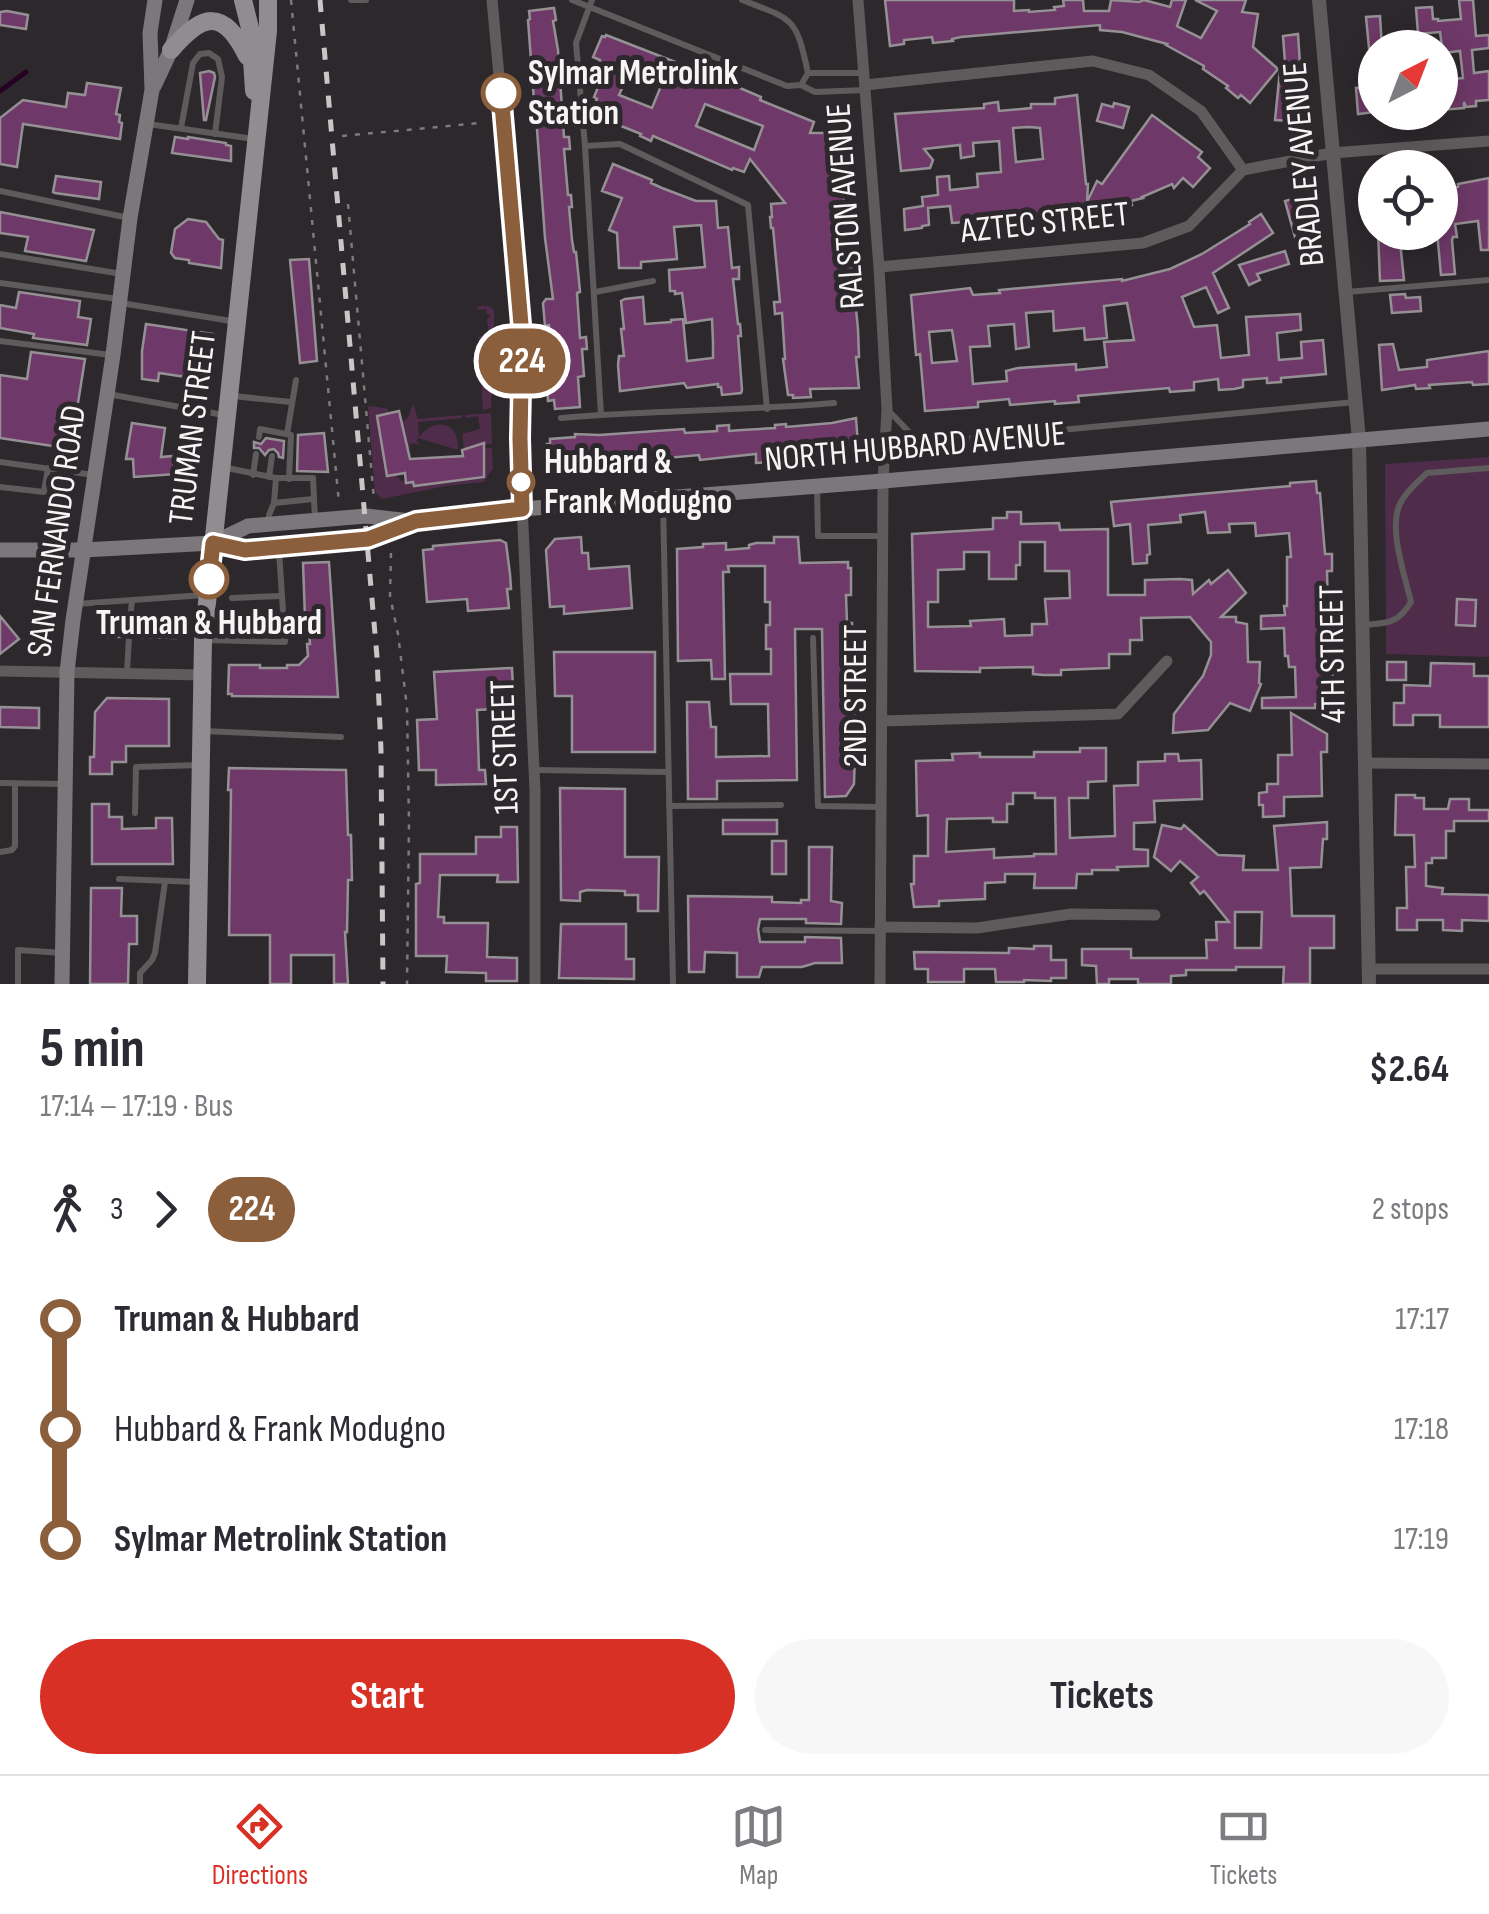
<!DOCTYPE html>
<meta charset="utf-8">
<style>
:root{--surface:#fff;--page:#f7f7f7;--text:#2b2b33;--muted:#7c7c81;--line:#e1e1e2;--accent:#d93025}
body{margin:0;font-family:"Sofia Sans Condensed",sans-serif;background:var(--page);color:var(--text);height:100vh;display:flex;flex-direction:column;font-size:38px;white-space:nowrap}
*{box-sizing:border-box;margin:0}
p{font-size:32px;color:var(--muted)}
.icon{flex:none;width:55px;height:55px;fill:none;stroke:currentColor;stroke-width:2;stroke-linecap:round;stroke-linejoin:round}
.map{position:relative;height:984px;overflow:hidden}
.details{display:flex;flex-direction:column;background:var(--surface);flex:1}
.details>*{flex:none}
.badge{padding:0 20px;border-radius:32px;font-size:35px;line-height:65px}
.needle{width:65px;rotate:42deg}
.buttons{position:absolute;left:1358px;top:30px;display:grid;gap:20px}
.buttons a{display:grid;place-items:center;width:100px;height:100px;border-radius:50%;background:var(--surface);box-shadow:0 5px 25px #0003;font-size:50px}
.map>.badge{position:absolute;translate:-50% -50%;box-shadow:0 0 0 5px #fff}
.legs{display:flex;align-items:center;gap:15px;height:110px;padding:0 40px;font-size:32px}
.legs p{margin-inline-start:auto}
.headline{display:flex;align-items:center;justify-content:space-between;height:170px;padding:0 40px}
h1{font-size:55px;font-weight:700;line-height:75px}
.primary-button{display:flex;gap:20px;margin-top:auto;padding:20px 40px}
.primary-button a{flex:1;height:115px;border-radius:60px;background:var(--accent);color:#fff;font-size:40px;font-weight:700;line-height:115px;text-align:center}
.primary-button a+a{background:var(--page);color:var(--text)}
ul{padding:0 40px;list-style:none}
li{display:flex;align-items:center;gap:35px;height:110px;font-size:38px}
li i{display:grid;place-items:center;width:15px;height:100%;margin:0 12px;background:currentColor}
li i::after{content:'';width:25px;height:25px;margin:-12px;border:8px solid;border-radius:50%;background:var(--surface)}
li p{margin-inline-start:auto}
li:first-child i{background:linear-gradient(#0000 50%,currentColor 0)}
li:last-child i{background:linear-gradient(currentColor 50%,#0000 0)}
.dock{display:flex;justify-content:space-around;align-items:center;height:140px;border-top:2px solid var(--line);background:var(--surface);font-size:28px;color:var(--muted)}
.dock a{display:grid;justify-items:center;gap:5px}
.dock .active{color:var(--accent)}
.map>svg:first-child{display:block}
.green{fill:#4e2c4a}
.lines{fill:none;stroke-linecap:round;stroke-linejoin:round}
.stream{stroke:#250223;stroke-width:5}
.building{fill:#6e3968;stroke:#959094;stroke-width:2.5;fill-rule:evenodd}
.path{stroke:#7e797d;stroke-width:2.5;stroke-dasharray:5 8;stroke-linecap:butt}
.service{stroke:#5e5b5d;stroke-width:6}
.minor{stroke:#5e5b5d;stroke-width:11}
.tertiary{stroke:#5e5b5d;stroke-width:14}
.secondary{stroke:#7b777a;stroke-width:15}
.primary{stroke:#918c90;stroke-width:18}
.rail{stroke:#c9c6c8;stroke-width:5;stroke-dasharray:12 12;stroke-linecap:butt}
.line-1-casing{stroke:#fff;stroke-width:22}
.line-1{stroke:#8b5e3c;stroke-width:15}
.stop-1-dot{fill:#fff;stroke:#8b5e3c;stroke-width:5}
.labels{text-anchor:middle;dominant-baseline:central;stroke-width:10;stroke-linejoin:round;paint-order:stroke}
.stop-label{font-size:35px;font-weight:bold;fill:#f7f4f6;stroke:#2d282c;text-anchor:start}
.street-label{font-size:35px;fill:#f7f4f6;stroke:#2d282c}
</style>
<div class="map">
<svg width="1489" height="984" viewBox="0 0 1489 984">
<rect width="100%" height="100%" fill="#2d282c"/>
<g class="green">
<path d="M479,306H488L494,310V321L491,408L483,410L480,366L491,364L489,340H480L478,337L489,334L487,320L491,315L487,314L486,309L476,310Z"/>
<path d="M413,404L418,419L462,415V418L418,422L419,437C435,416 460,422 458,450L418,438L417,442L422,445L411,443L409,451L402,422L408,418Z"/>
<path d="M373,406L388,409V413L377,416L387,476L395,474L401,481L413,480L415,486L453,482L482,448H492L493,468L484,482L446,486L382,499L375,492L368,407Z"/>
<path d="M491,413L492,444L464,449L462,434L480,429L478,416L466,418L465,415Z"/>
<path d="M1489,457V657L1386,654L1385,464Z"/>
</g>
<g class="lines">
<path class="stream" d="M0,91L26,72"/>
</g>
<g class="building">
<path d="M885,0H1014V11L1029,10V12L1055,10L1054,7L1064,6L1063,0H1083L1084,11H1109L1111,0L1139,2L1144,0L1170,7L1172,0H1186L1177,26L1201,38L1217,11L1195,0H1246L1242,12L1258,14L1253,47L1278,69L1250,103L1241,95L1238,98L1226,88L1228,86L1203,69L1204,66L1166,45L1167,44L1122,32L1100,30V25L961,37L952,39L953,41L933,43L932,37L904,40V44L890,46Z"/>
<path d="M1459,0H1473L1476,36L1489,35V48L1472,50L1474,73L1489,71V100L1476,101V106L1466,107L1464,102V108L1440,110V80L1463,78L1460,51L1443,53L1440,32L1418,34L1416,8L1432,7L1433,19H1438V21L1461,19Z"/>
<path d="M554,8L556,20L553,21L558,50L564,137H569L570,149H564L568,195H571L572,207H569L572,240L574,252H576L579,281L580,292L577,293L580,338L586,337L587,349H582L584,376L578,377L580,407L555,409L554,400L548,401L545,361L552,353L549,325L545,326L543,303L546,299H553L545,238L536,116L528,111V105L534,101L528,20L530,19L529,11Z"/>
<path d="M7,11L28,15L26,29L0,25V12Z"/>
<path d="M1380,16L1382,48H1369L1366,17Z"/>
<path d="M1298,34L1301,79L1305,80L1301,119L1290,117V121L1275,120L1280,70L1286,76L1283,36Z"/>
<path d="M606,35L719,79L761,97L760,100L814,122L810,133H839L845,184H843L846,247H848L849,260L851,259L858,329L859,357H856L859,388L810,389L811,397L793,398V395H788L783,359H785L782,313L775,314L774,302H780L773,228H771L770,217H772L771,204L785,203L750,159L744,172L733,168L732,170L653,136L651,141L640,136L641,134L616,124L619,113L595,103L597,99L594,97L606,68L598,65L600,60L593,57L602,36L605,37ZM629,73L661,86L652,108L619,95ZM705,104L763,126L754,150L696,126Z"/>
<path d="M209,71L214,73L215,77L206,120H204L200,73Z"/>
<path d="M87,83L121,88L116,114L120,115L119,122L122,123L120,139L23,124L17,167L0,164V118L23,100L66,107L68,93L85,95Z"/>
<path d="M1368,87H1375V112L1358,114L1356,88Z"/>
<path d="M1077,95L1086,184H1088L1087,202L1097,181L1102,184L1152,115L1202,152L1198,157L1210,168L1193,187L1183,178L1174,188L1172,184L1142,197L1143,198L1131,201L1132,205L1120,208L1082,212L1084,209L1073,208L1043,211L1041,215L1032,216L965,218L966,222L952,223L950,206L928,208L929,225L922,226V228L905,230L904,209L923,206L922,197L938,195L937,177L949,176L950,190L978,187L977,174L1001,172L999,141L973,143L974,156L961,158L960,145L924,149L933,160L930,168L901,171L895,114L984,108V104L998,102L999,111L1031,108V104H1055V98ZM1029,127L1040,128L1043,159L1016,162L1013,128Z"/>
<path d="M1114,103L1129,107L1123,128L1097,121L1102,104L1113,107Z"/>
<path d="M175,137L188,139V137L226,143V145L231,146V161L172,153Z"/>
<path d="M613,164L652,180L651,183L662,188L696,201H716L718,228L728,227L732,268L739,267V279H733L738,324H740L741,336H738L742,390L741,393L722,395L721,387H718V384L687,388L684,383L620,391L618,365L619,356H624L621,329H624L621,301L625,299L643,297L645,324L671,322V320L683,319L687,361L713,358V343L712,319L686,323L682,293L675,294V291H670L669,270L705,267L701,225L674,227L677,259L641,262V268H619L617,233L609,230L622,198L602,191Z"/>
<path d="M56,176L101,182L99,199L55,193L53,192Z"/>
<path d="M1489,178V250H1481L1478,221L1455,224L1457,237H1453L1452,240L1455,274L1441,275L1437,232H1440V224H1443L1440,189L1458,187V184Z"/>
<path d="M1306,195L1309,196L1314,213L1311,214L1316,246L1298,248L1285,201Z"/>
<path d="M0,212L94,230L86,261L25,251L28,237L0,233Z"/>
<path d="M1261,214L1273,233L1213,273L1229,308L1218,313L1206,287L1182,297L1194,327L1217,325L1221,358L1249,355L1246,317L1300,314L1301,330L1277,333L1279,360L1302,358L1301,342L1323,340L1326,374L1281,378V382L1267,383V378L1243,380V387L1234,389L1219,390L1218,379L1194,382V390L1170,392L1169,388L1078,396L1079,402L1055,404V401L1010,405L1009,399L978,402V407L925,411L920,354L916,355L911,295L970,288L973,295L1000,293L999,290L1122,279V281L1170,269L1202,254L1250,224L1249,222ZM1127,303L1134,340L1104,342L1107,367L1076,370V364L1018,368L1006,371L1007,381L973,384L970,347L990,346L988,326L1014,324L1016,349L1029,347L1026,313L1053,311L1054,331L1084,328L1085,340L1107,338L1104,306ZM952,330L957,361L932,363L929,332Z"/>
<path d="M188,219L206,222L219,239L223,240L221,268L189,263V260L175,258L171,253L175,229Z"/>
<path d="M1378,232H1399L1404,280L1380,281Z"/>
<path d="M1285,251L1289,264L1257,274L1260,280L1249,285L1239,265Z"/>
<path d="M309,259L317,361L300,363L290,260Z"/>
<path d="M19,292L80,301L78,317L91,319L87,345L33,338L34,334L0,328V305L16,308Z"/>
<path d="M1405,294L1406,298L1420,297L1421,311L1392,313L1390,295Z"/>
<path d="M146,324L213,334L206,380L159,373L158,381L142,379V351Z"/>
<path d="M1393,344L1399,370L1427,367V360L1489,351V384L1473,385L1472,382L1429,385L1430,388L1416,389L1415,385L1382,390L1379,345Z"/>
<path d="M31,352L85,359L74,428L71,439H67L66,448L0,438V375L27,379Z"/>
<path d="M399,411L410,459L463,456L462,450L484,443V477L414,486L413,482L406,483L405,473L387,476L377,416Z"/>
<path d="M856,418L858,444L771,454V462L756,463V454L700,460L699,455L655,459L656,465L643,466V458L614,461L613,459L573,462V465L556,466V462H549L547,444H550V439L575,437V434L599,435L684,429L685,433L717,431V426L729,425V431L742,430L775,428V425L786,424V427L832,423Z"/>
<path d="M132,423L165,428L161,457L196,454L191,484L177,485L176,474L134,477L133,459H126Z"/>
<path d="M324,433L328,472L297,471L298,435Z"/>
<path d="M266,438L284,441L283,458L279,457L278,453L274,449L269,450L265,455L259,448H254V442L261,444Z"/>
<path d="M1316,481L1317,493H1320L1325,554H1332V571H1327L1328,611H1333L1334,648H1329V673H1333V684H1322L1323,703L1315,704V708H1262V698L1296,697L1295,667H1289L1288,656H1285L1284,628L1261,629V616L1285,615L1284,606H1287V557H1291L1289,533L1256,536L1255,523L1229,524L1230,532L1208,533L1205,512L1180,515L1181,522L1148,525L1150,554L1147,555V563L1133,564L1130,524L1114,526L1111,502L1290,486V483Z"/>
<path d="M1007,512H1021V524L1059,523L1060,530L1108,529V595H1145V580L1180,579L1192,580L1193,594L1209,580L1211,584L1228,570L1246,593L1221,617H1236V622L1247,624L1248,662H1260L1259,683L1261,684L1250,711L1230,703L1208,730L1173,733L1174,714L1203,676L1211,655V642L1190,617L1141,618L1142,640H1130V654H1109V668L1061,670V675H1043L1033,674V667L980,668V672L915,671L912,534L993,529V518H1007ZM1020,542H1045V571H1069L1070,598L1045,599L1047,624H1032V635L1005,636L1004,619L970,621L971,626L928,627V602H938V570L964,569V552H989V579H1016V565H1020Z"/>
<path d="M581,537L582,553H588L589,569L629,566L632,608L564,614V606L550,607L546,550L555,539Z"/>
<path d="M774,537H798L800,563L848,562V568H851V595H846L847,623H852L855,753L854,784L846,796L825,797L822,629H795L797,780L717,781V799H688L687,702H709L711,727H716V757L769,756L768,704H731L730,674H771V649H766V625H770V602H765V566H728L729,572H723L725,679H712L711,660L678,661L677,549L703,547V544L726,543V550L749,548V545L756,543H774Z"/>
<path d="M500,540L506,543L510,574L511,589H507L509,608L468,611L467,599L427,602L423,550L433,549V546Z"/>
<path d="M329,562L338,697L232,696V694H228L229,665H260V668H287V665H299L308,656L307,644H310L308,618H305L303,563Z"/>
<path d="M1457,599L1476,600L1475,626L1456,625Z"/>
<path d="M0,616L19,639L0,654Z"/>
<path d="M100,621H123L125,626L130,628L137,622H176V638L136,637L134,632L128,630L124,632L122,637H100Z"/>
<path d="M554,652H655V752H572V696H555Z"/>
<rect x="1387" y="662" width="19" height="18"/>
<path d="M1431,663L1474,664V676H1489V727H1440V715H1413V725H1394V703H1404V685L1430,686Z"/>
<path d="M512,668L514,708L477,710L479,770H485L486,784L436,785V770H419L417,720L437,719L434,672Z"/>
<path d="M107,698L169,699V746H126V762H112V774H90V757H94L95,712Z"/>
<path d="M0,707L39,708V728L0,727Z"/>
<path d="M1291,713L1327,734V752H1321L1322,796L1284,797V816L1263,817V805H1259V793L1267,792V784H1278V755H1292Z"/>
<path d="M1080,748H1106V781L1088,782V798H1069L1070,838L1115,836L1114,786L1138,785V762L1165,761V754H1178L1179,761L1201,760L1202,799L1154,801L1155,822L1134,823V849L1148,850V866L1117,867L1118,870H1092V874H1077L1076,888H1034L1035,874H1005V882L985,883V899L939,901V906L914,907L911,884H914V856H928V815L917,816L916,761L953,760L952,754L980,753V757H1034V752H1080ZM1013,793H1035V798H1055L1056,854H1034V856L994,858V849L946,852L947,819L993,818V822H1007V804H1013Z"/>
<path d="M229,768L346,770L348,835H351L352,880H348L347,932H345L348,984H334V955H291V984H270V935H229L231,790H228Z"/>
<path d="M560,788L625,789V857H659L658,911H638V895H625V891L587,890L580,892V901L561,900Z"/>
<path d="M1396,795H1415V798H1424V809H1448L1450,799H1469V810H1489V821H1454V831H1446V858H1432V863H1426V886L1443,888L1442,894L1489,895V921L1462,920V931L1443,930V920H1417V930H1397V908H1407L1406,867H1415L1414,835H1395Z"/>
<path d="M92,804H109V817H122V829L156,828V818H172L173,864H92Z"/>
<rect x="723" y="820" width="54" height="14"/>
<path d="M1327,822V839H1323L1321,867L1290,868L1292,916H1334V948H1310V984H1283L1284,967H1236V970H1186V975L1171,976V984H1138V979H1109V984H1097L1096,966L1082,965V949H1131V958H1207L1206,940H1217L1216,922H1229L1204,891L1200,894L1191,883L1198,877L1180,861L1171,871L1154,857L1162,825L1181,829L1184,825L1218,855L1244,856L1243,870H1278L1274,826ZM1235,912H1262L1261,948H1235Z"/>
<path d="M501,827H517L518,882H497L498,875H440L438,917H444V923H488L487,957L517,958V981H486V973L446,972L447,956H416V884L420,883V854H476V837H501Z"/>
<rect x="772" y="841" width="14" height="33"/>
<path d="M809,847H832L831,901L842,903L841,924L806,923V919H760L758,929L760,942H805V937L841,938L842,963H815L802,967H762L759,977H737V953L705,952L704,972H689L688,896L772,897V902L801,903V900H809Z"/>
<path d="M91,888H122L121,916H137V944H129L128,984H90Z"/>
<path d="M561,924H626V959H634V979L559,978Z"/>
<path d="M1034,946H1051V960H1066V978H1051V981L1024,980V982H996L995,969H964V982H928V969H915L914,952L1009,953V948L1034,949Z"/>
</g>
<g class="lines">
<g class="path">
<path d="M291,0L339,503"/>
<path d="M342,136L480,123"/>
<path d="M348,204L374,500"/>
<path d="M391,553L390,596L398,634L407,707L409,823L407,984"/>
</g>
<g class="service">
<path d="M351,0H366"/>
<path d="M572,0L787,86L801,85L808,73C796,18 795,20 742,0"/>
<path d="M592,0L576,43L585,146L601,415"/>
<path d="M808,73H862"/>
<path d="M801,85L815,92L866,90"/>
<path d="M148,124L254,139"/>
<path d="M181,128L193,63L200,54L209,53L218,59L222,77L215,134"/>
<path d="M585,146L620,144L748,205L767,409"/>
<path d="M0,191L129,218"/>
<path d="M0,254L122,274"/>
<path d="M0,283L118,299"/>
<path d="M595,292L653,281"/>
<path d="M1347,292L1489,280"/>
<path d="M121,303L237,322"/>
<path d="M0,341L111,355"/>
<path d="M108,394L224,415"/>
<path d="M233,396L291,402"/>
<path d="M887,409L912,435L934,442L1355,402"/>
<path d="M561,418C652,410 743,411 834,403"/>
<path d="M287,434L296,380"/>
<path d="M259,437L260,429L291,435L289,479"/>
<path d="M0,462L94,475"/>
<path d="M222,467L276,478H313L315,519"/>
<path d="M253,475L256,454"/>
<path d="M269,477L272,456"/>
<path d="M276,478L274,503L313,499"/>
<path d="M0,487L44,492L48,468"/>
<path d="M817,487L818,536H881"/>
<path d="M663,500L673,984"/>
<path d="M269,524V515L274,503"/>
<path d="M232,598L282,596"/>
<path d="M76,604L204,595"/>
<path d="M130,621L132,600"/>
<path d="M1364,625C1387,623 1398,624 1411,602C1405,576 1387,526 1401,502C1407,491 1418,481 1427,473L1489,468"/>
<path d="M813,638L818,806L882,807"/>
<path d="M205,640L285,642L279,550"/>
<path d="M127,672L129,637"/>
<path d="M203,731L341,737"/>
<path d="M536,770L668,772"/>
<path d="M0,783L64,784"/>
<path d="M669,806L781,805"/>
<path d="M135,813L136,767L200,765"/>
<path d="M0,852L12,850L15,846V783"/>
<path d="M119,879L197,882"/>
<path d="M765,930L879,931"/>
<path d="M18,984V950L63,953"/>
<path d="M140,984V973L152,960L155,953L165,882"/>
</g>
<g class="minor">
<path d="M492,0L523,336L519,438L535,791V984"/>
<path d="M858,0L879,267L887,409L883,481L880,984"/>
<path d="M865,85L1093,61L1149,75L1201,111L1243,170"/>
<path d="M879,267L1143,243L1189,226L1243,170L1332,153L1489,141"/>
<path d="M0,671L202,675"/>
<path d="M883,721L1118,714L1167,661"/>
<path d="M1364,763L1489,764"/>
<path d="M880,927L977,928L1071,914L1155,915"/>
<path d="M1368,969H1489"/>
</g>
<path class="tertiary" d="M1319,0L1359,440L1369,984"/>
<g class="secondary">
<path d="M154,86L171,50L187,0"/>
<path d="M213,543L248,526L366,516L410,521"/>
<path d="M0,550H83L213,543L245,550L368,539L416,521L522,509L883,481L1489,429"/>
<path d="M62,984L67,672L73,620L113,355L130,218L152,90L150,33L155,0"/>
</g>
<g class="primary">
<path d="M243,0L250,28L254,91"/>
<path d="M171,50C203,13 223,8 247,56"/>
<path d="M197,984L203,640L268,31V0"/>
</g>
<path class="rail" d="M320,0L377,657L381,750L383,984"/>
</g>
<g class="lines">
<defs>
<path id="line-1" d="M209,579L213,543L245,550L368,539L416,521L522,509L520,438L522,336L501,93"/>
</defs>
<use href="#line-1" class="line-1-casing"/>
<use href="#line-1" class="line-1"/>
</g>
<g class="stop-1-dot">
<circle cx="501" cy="93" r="18"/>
<circle cx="521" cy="482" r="12"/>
<circle cx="209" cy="579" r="18"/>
</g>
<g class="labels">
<g class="stop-label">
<text x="528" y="73">Sylmar Metrolink<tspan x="528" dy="40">Station</tspan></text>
<text x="544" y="462">Hubbard &amp;<tspan x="544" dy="40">Frank Modugno</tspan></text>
<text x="209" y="623" text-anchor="middle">Truman &amp; Hubbard</text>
</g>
<g class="street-label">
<text transform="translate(1304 164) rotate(-95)">BRADLEY AVENUE</text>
<text transform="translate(846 206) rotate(-94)">RALSTON AVENUE</text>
<text transform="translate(1045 223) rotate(-6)">AZTEC STREET</text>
<text transform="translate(193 428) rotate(-83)">TRUMAN STREET</text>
<text transform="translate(915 447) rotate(-5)">NORTH HUBBARD AVENUE</text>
<text transform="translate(57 531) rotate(-82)">SAN FERNANDO ROAD</text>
<text transform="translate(1333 654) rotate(-91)">4TH STREET</text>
<text transform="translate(855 696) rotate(-90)">2ND STREET</text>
<text transform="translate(505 747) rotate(-92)">1ST STREET</text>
</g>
</g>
</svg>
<div class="buttons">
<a><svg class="needle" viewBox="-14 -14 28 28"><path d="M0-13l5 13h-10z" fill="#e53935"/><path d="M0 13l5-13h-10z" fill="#7c7c81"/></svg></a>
<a><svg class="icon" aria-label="locate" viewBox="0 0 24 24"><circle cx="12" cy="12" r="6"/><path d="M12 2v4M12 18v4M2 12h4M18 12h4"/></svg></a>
</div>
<b class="badge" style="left:522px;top:361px;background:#8b5e3c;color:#fff">224</b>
</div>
<section class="details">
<div class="headline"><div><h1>5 min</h1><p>17:14 – 17:19 · Bus</p></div><b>$2.64</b></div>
<div class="legs"><svg class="icon" aria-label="walk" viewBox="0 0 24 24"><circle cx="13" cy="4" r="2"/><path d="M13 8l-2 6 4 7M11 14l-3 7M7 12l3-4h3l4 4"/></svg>3<svg class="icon" aria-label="forward" viewBox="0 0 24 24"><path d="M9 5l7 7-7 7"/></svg><b class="badge" style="background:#8b5e3c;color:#fff">224</b><p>2 stops</p></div>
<ul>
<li><i style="color:#8b5e3c"></i><b>Truman &amp; Hubbard</b><p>17:17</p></li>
<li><i style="color:#8b5e3c"></i><span>Hubbard &amp; Frank Modugno</span><p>17:18</p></li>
<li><i style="color:#8b5e3c"></i><b>Sylmar Metrolink Station</b><p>17:19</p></li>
</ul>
<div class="primary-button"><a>Start</a><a>Tickets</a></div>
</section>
<nav class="dock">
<a class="active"><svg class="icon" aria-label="directions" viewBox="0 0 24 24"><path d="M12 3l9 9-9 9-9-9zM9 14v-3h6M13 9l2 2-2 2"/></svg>Directions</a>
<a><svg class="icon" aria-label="map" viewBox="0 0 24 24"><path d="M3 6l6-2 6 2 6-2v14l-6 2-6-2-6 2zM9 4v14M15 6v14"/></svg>Map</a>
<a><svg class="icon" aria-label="tickets" viewBox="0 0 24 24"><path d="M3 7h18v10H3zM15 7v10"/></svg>Tickets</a>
</nav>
